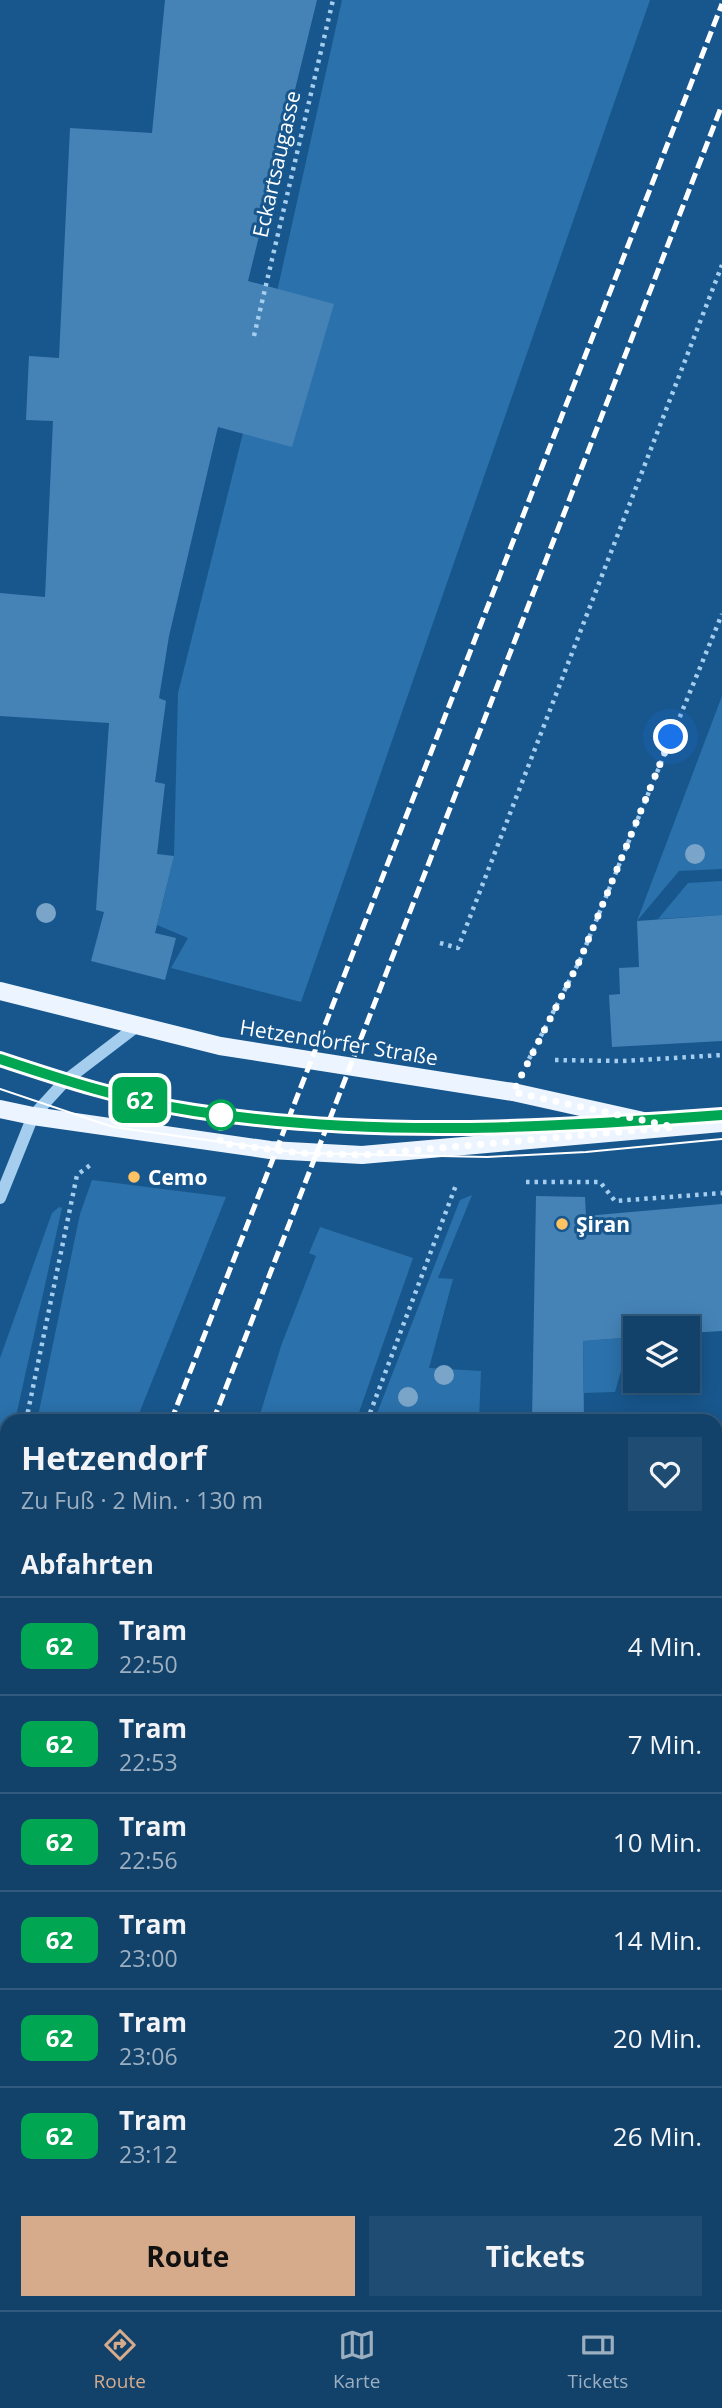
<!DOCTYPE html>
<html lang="de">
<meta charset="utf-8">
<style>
:root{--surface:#12416a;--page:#1f4c72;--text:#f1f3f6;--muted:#9cafc1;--line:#315a7e;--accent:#d6ab8b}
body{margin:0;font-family:"Open Sans",sans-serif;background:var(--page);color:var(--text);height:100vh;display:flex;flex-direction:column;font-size:26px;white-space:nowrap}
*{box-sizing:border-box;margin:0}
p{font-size:23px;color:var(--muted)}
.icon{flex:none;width:38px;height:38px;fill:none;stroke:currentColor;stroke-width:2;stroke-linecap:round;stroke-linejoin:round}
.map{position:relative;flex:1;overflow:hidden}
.details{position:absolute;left:0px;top:1414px;width:723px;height:896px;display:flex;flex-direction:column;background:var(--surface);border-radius:21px 21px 0 0;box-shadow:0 4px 18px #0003,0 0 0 2px var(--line)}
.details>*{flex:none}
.badge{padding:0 14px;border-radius:10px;font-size:24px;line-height:46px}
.fabs{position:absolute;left:623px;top:1316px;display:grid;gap:14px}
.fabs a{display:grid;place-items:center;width:77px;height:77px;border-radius:0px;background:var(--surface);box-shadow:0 4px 18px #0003,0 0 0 2px var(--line);font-size:35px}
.you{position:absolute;width:35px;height:35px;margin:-18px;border:5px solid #fff;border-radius:50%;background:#1a73e8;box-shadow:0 0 0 10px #1a73e833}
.map>.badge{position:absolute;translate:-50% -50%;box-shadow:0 0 0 4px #fff}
h2{padding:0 21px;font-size:26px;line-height:63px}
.round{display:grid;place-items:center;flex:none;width:74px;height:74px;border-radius:0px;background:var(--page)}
.head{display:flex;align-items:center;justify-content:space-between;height:119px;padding:0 21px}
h1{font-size:33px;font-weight:700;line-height:52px}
.action{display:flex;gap:14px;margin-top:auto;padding:14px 21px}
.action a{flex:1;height:80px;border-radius:0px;background:var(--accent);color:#111;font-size:28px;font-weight:700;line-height:80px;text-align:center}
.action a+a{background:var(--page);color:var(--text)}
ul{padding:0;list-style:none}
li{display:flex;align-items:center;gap:21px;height:98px;padding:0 21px;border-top:2px solid var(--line)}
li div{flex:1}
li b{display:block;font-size:26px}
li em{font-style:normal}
li .badge{min-width:77px;font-weight:700;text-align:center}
.tab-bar{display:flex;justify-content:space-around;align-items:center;height:98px;border-top:2px solid var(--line);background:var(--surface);font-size:19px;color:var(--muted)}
.tab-bar a{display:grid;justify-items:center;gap:4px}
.tab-bar .active{color:var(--accent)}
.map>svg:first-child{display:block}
.green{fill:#2b71ab}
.building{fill:#4583b7}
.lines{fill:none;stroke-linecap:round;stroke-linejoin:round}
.path{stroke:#a4cdee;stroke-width:4.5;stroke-dasharray:3.5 5;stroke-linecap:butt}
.minor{stroke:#a4cdee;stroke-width:12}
.major{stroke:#ecf5ff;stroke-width:18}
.tram{stroke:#fff;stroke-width:2}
.rail{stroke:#fff;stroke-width:5;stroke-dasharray:12 5;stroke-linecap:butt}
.tree{fill:#7aa5c9}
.line-casing{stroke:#fff;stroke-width:16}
.line{stroke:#00a651;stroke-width:10}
.walk{stroke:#fff;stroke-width:7;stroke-dasharray:0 12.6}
.stop-dot{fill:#fff;stroke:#00a651;stroke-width:3.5}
.poi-dot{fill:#ffc262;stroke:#18578d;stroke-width:2.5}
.labels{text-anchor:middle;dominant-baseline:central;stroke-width:6;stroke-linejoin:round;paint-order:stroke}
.street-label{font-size:21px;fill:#fff;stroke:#18578d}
.poi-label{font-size:21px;font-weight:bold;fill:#fff;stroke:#18578d;text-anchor:start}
</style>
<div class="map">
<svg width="722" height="2310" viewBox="0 0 722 2310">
<rect width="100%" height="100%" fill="#18578d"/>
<g class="green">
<path d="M342,0H650L301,1002L171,968L188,938L157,925L174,856L178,693L266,341Z"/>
<path d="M722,696V869L679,871L637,921Z"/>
<path d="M722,881V915L658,919L688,883Z"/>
<path d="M92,1180L226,1197L136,1421H37L80,1214Z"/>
<path d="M472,1195L438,1278L453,1279L429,1368L481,1371L479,1421H374L460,1200Z"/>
<path d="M59,1207L62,1208L15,1421H7V1461L0,1497V1358L52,1213Z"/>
<path d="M320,1227L413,1258L356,1421H258L281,1346L316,1256L309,1253Z"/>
<path d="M635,1337V1342L628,1347L615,1392L584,1393L583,1341Z"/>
<path d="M7,1578V1745L0,1763V1611Z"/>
<path d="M722,1633V1755H716V1634Z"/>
<path d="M716,1901H722V2310H251V2303H272V2308L325,2303H443L444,2309L487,2306L488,2303H716Z"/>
<path d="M7,2193V2303H139L136,2310H0V2211Z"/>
<path d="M160,2303H212L213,2310H158Z"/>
</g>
<g class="building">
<path d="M165,0H317L248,281L334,304L292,447L218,427L169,636L159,698L166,701L155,782L165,784L157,854L174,856L155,933L176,938L165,980L91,961L104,912L96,910L109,723L0,716V593L45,597L53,421L26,420L29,356L59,358L70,128L152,133Z"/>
<path d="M722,915V1041L612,1047L609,995L620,994L619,968L639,967L637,921Z"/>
<path d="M536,1196L585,1197L586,1216L722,1204V1331L688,1333V1328H635V1337L583,1341L584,1421H532Z"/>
</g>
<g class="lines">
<g class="path">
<path d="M254,336L333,0"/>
<path d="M440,943L458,948L722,265"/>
<path d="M529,1059L580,960L722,614"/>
<path d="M555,1060L622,1061L722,1055"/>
<path d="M126,1078L142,1080"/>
<path d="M526,1182H600L615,1201L722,1193"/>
<path d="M26,1421L77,1175L93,1163"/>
<path d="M367,1421L456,1185"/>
<path d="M0,1548L7,1514"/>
<path d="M0,2149L7,2131"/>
</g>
<g class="minor">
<path d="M0,1198L33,1116L65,1081L137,1026"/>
<path d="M149,2310L152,2303"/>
</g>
<g class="major">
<path d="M0,991L220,1046L513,1092L657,1124"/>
<path d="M0,1109L33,1116L270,1150L362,1155L722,1123"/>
</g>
<g class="tram">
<path d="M0,1059C63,1080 128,1101 194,1111C369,1138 547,1128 722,1115"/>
<path d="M0,1089L113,1127L300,1153L487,1157L586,1152L722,1139"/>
</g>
<g class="rail">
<path d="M171,1421L722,4"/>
<path d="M213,1421L722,105"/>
<path d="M0,1862L7,1844"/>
<path d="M0,1969L7,1951"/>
</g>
</g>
<g class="tree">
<circle cx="695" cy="854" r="10"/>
<circle cx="46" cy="913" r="10"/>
<circle cx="444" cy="1375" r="10"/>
<circle cx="408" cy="1397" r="10"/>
</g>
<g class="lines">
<defs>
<path id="line" d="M0,1059C63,1080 128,1101 194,1111C369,1138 546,1128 722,1115"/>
</defs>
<use href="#line" class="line-casing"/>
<use href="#line" class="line"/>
<path class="walk" d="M221,1115L220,1143L300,1153L362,1155L674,1127L513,1092L580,960L671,737"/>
</g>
<circle class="stop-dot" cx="221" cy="1115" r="14"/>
<g class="poi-dot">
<circle cx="134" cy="1177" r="7"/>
<circle cx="562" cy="1224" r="7"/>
</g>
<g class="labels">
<g class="street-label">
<text transform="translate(276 164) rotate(-77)">Eckartsaugasse</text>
<text transform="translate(339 1042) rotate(9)">Hetzendorfer Straße</text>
</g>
<g class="poi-label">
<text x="148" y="1177">Cemo</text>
<text x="576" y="1224">Şiran</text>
</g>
</g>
</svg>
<div class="fabs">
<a><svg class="icon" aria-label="layers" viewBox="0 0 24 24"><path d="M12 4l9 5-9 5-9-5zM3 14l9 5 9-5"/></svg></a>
</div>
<div class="you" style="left:671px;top:737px"></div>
<b class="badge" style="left:140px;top:1100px;background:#00a651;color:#fff">62</b>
<section class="details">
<div class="head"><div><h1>Hetzendorf</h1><p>Zu Fuß · 2 Min. · 130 m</p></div><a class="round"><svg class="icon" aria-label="heart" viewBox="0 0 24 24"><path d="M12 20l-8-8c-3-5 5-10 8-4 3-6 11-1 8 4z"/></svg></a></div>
<h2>Abfahrten</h2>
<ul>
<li><span class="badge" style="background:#00a651;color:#fff">62</span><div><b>Tram</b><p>22:50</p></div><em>4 Min.</em></li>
<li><span class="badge" style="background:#00a651;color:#fff">62</span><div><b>Tram</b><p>22:53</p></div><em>7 Min.</em></li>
<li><span class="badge" style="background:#00a651;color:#fff">62</span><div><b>Tram</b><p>22:56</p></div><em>10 Min.</em></li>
<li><span class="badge" style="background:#00a651;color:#fff">62</span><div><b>Tram</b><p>23:00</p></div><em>14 Min.</em></li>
<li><span class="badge" style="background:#00a651;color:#fff">62</span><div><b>Tram</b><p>23:06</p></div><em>20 Min.</em></li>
<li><span class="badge" style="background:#00a651;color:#fff">62</span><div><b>Tram</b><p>23:12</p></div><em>26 Min.</em></li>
</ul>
<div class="action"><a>Route</a><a>Tickets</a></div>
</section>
</div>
<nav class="tab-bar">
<a class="active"><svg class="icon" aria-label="directions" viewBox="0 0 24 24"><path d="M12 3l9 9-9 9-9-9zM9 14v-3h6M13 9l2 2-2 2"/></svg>Route</a>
<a><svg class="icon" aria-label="map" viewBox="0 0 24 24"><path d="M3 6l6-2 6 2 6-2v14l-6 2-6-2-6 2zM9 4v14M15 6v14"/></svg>Karte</a>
<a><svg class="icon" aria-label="tickets" viewBox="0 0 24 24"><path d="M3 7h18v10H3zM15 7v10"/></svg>Tickets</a>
</nav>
